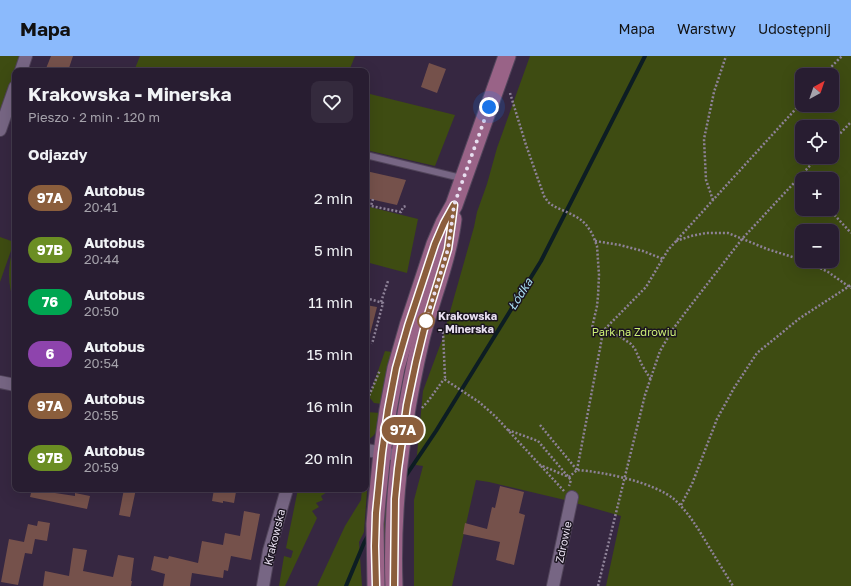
<!DOCTYPE html>
<html lang="pl">
<meta charset="utf-8">
<style>
:root{--surface:#281d31;--page:#342a3d;--text:#f1f3f6;--muted:#a5a2ab;--line:#443b4d;--accent:#8bbafc}
body{margin:0;font-family:"Golos Text",sans-serif;background:var(--page);color:var(--text);height:100vh;display:flex;flex-direction:column;font-size:15px;white-space:nowrap}
*{box-sizing:border-box;margin:0}
p{font-size:13px;color:var(--muted)}
.icon{flex:none;width:22px;height:22px;fill:none;stroke:currentColor;stroke-width:2;stroke-linecap:round;stroke-linejoin:round}
.map{position:relative;flex:1;overflow:hidden}
.panel{position:absolute;left:12px;top:12px;width:357px;height:424px;display:flex;flex-direction:column;background:var(--surface);border-radius:8px;box-shadow:0 4px 16px #0002,0 0 0 1px var(--line)}
.panel>*{flex:none}
.badge{padding:0 8px;border-radius:13px;font-size:14px;line-height:26px}
.needle{width:26px;rotate:40deg}
.tools{position:absolute;left:795px;top:12px;display:grid;gap:8px}
.tools a{display:grid;place-items:center;width:44px;height:44px;border-radius:8px;background:var(--surface);box-shadow:0 4px 16px #0002,0 0 0 1px var(--line);font-size:20px}
.you{position:absolute;width:20px;height:20px;margin:-10px;border:3px solid #fff;border-radius:50%;background:#1a73e8;box-shadow:0 0 0 6px #1a73e833}
.map>.badge{position:absolute;translate:-50% -50%;box-shadow:0 0 0 2px #fff}
h2{padding:0 16px;font-size:15px;line-height:36px}
.round{display:grid;place-items:center;flex:none;width:42px;height:42px;border-radius:8px;background:var(--page)}
.head{display:flex;align-items:center;justify-content:space-between;height:68px;padding:0 16px}
h1{font-size:19px;font-weight:700;line-height:30px}
ul{padding:0;list-style:none}
li{display:flex;align-items:center;gap:12px;height:52px;padding:0 16px}
li div{flex:1}
li b{display:block;font-size:15px}
li em{font-style:normal}
li .badge{min-width:44px;font-weight:700;text-align:center}
header{display:flex;align-items:center;gap:24px;box-sizing:border-box;height:56px;padding:0 20px;background:var(--accent);color:#111}
header strong{font-size:19px}
nav{display:flex;gap:22px;margin-inline-start:auto;font-size:14px}
.map>svg:first-child{display:block}
.green{fill:#3e4c12;fill-rule:evenodd}
.lines{fill:none;stroke-linecap:round;stroke-linejoin:round}
.stream{stroke:#0d1d23;stroke-width:4}
.building{fill:#75514b}
.lane-casing{stroke:#52455b;stroke-width:8}
.street-casing{stroke:#52455b;stroke-width:14}
.secondary-casing{stroke:#52455b;stroke-width:19}
.path{stroke:#8e8298;stroke-width:2.5;stroke-dasharray:2 2;stroke-linecap:butt}
.lane{stroke:#776684;stroke-width:6}
.street{stroke:#776684;stroke-width:12}
.secondary{stroke:#996387;stroke-width:17}
.line-casing{stroke:#fff;stroke-width:9}
.line{stroke:#8b5e3c;stroke-width:6}
.walk{stroke:#e8dff0;stroke-width:4;stroke-dasharray:0 7.2}
.stop-dot{fill:#fff;stroke:#8b5e3c;stroke-width:2}
.labels{text-anchor:middle;dominant-baseline:central;stroke-width:3;stroke-linejoin:round;paint-order:stroke}
.stop-label{font-size:11px;font-weight:bold;fill:#e8dff0;stroke:#1a141f;text-anchor:start}
.park-label{font-size:11px;fill:#cdf076;stroke:#1a141f}
.street-label{font-size:11px;fill:#e8dff0;stroke:#1a141f}
.water-label{font-size:12px;font-style:italic;fill:#a7dcf1;stroke:#1a141f}
</style>
<header>
<strong>Mapa</strong>
<nav><a>Mapa</a><a>Warstwy</a><a>Udostępnij</a></nav>
</header>
<div class="map">
<svg width="851" height="530" viewBox="0 0 851 530">
<rect width="100%" height="100%" fill="#362741"/>
<g class="green">
<path d="M0,0H21L0,58Z"/>
<path d="M140,0H355L349,15H134Z"/>
<path d="M530,0H851V530H606L621,460L565,444L489,426L476,424L452,530H414V444L423,410L416,409L423,335L442,284L474,171L477,156L487,128L497,92ZM802,19H832V49H802ZM802,71H832V101H802ZM802,123H832V153H802ZM802,175H832V205H802Z"/>
<path d="M366,37L455,59L435,110L366,94Z"/>
<path d="M366,150L418,163L407,217L366,206Z"/>
<path d="M0,181L14,186L0,226Z"/>
<path d="M15,188V248C7,229 7,208 15,188Z"/>
<path d="M385,295L392,296L383,348L374,347L370,342V338Z"/>
<path d="M366,356L381,357C378,371 379,378 366,385Z"/>
<path d="M366,412L368,417V421L364,476L359,486L362,530H317L345,470L361,444L362,433H366Z"/>
<path d="M388,414L390,416L387,530H383L382,477Z"/>
<path d="M298,433H325L327,436L321,440L323,444L316,447L319,451L312,455L317,462L285,530H279L284,500L291,502L293,495L286,492Z"/>
</g>
<g class="lines">
<g class="stream">
<path d="M405,421L436,375L541,205L645,0"/>
<path d="M346,530L364,487L369,478"/>
</g>
</g>
<g class="building">
<path d="M51,0H73L68,15H45Z"/>
<path d="M429,7L446,13L437,37L421,31Z"/>
<path d="M366,115L406,124L397,149L370,143V140L366,139Z"/>
<path d="M366,249L377,251L370,278H366Z"/>
<path d="M500,430L524,436L519,457L525,459L514,509L496,504L500,486L463,478L465,467L487,473L492,451L495,452Z"/>
<path d="M32,433L44,435L45,433H56L55,437L75,440V437L90,440L87,453L30,441Z"/>
<path d="M124,433H136L130,461L119,459Z"/>
<path d="M214,433L236,436L234,447L223,445V447L212,445Z"/>
<path d="M244,455L260,458L251,504L231,500L228,515L224,514L223,522L192,517L190,530H163L165,518L151,514L154,500L168,503L169,500L198,507L202,485L223,489L225,477L240,480Z"/>
<path d="M38,465L50,467L47,485L35,483L32,498L25,497L18,529L1,526L9,483L24,486L28,468L37,470Z"/>
<path d="M73,492L87,494L83,515L113,521L118,499L134,502L131,525H132L131,530H43L45,515L69,520Z"/>
</g>
<g class="lines">
<defs>
<path id="lane" d="M366,99L461,122"/>
<g id="street">
<path d="M21,15L26,0"/>
<path d="M0,74L15,31"/>
<path d="M0,326L15,329"/>
<path d="M366,394L389,398"/>
<path d="M263,530L269,495L287,433"/>
<path d="M553,530L572,441"/>
</g>
<g id="secondary">
<path d="M376,530L375,468L377,445L382,397L388,354L396,312L408,270L435,188L444,167L454,149L507,0"/>
<path d="M394,530C391,447 402,364 421,283C431,243 448,204 453,163"/>
</g>
</defs>
<use href="#lane" class="lane-casing"/>
<use href="#street" class="street-casing"/>
<use href="#secondary" class="secondary-casing"/>
<g class="path">
<path d="M823,19L842,0"/>
<path d="M510,37L526,89L544,140L548,146L552,149C564,156 582,160 589,173C593,178 595,185 597,190L599,219L598,240L597,250L592,272L619,280L631,288L635,293L642,309L651,324"/>
<path d="M832,86L851,66"/>
<path d="M797,124L802,129"/>
<path d="M373,143L371,150L401,156L403,151L406,150"/>
<path d="M713,144L706,124L704,83L714,36L726,0"/>
<path d="M829,153L851,177"/>
<path d="M595,185L620,189L643,195L663,203"/>
<path d="M676,185L691,180L706,177H728L767,193L802,204"/>
<path d="M806,205L828,216L851,232"/>
<path d="M366,242L383,247L372,288"/>
<path d="M381,246L388,225"/>
<path d="M439,275L443,276L445,321L444,323L479,346L495,360L540,409L569,421L577,414C604,416 654,426 675,444C689,457 699,474 709,491C717,504 725,517 733,530"/>
<path d="M366,347L380,314"/>
<path d="M422,352L429,344L444,323"/>
<path d="M540,369L577,414"/>
<path d="M508,374L538,385L571,424L569,430"/>
<path d="M541,410L564,435"/>
<path d="M577,414L601,287L603,275L646,231L668,194L713,144L802,46"/>
<path d="M681,449L692,428L717,363L734,332L757,297L800,262L851,229"/>
<path d="M598,530L645,339L660,295L673,273L688,253L742,183L818,101"/>
</g>
<use href="#lane" class="lane"/>
<use href="#street" class="street"/>
<use href="#secondary" class="secondary"/>
</g>
<g class="lines">
<defs>
<path id="line" d="M376,530L375,490L376,457L382,397L388,354L396,312L408,270L435,188L444,167L454,149L452,165L448,193L426,265L416,306L407,349L398,413L395,443L394,530"/>
</defs>
<use href="#line" class="line-casing"/>
<use href="#line" class="line"/>
<path class="walk" d="M426,265L448,193L452,165L454,149L489,51"/>
</g>
<circle class="stop-dot" cx="426" cy="265" r="8"/>
<g class="labels">
<g class="stop-label">
<text x="438" y="259">Krakowska<tspan x="438" dy="13">- Minerska</tspan></text>
</g>
<g class="park-label">
<text x="634" y="275">Park na Zdrowiu</text>
</g>
<g class="street-label">
<text transform="translate(274 481) rotate(-76)">Krakowska</text>
<text transform="translate(563 486) rotate(-78)">Zdrowie</text>
</g>
<g class="water-label">
<text transform="translate(520 238) rotate(-58)">Łódka</text>
</g>
</g>
</svg>
<div class="tools">
<a><svg class="needle" viewBox="-14 -14 28 28"><path d="M0-13l5 13h-10z" fill="#e53935"/><path d="M0 13l5-13h-10z" fill="#a5a2ab"/></svg></a>
<a><svg class="icon" aria-label="locate" viewBox="0 0 24 24"><circle cx="12" cy="12" r="6"/><path d="M12 2v4M12 18v4M2 12h4M18 12h4"/></svg></a>
<a>+</a>
<a>−</a>
</div>
<div class="you" style="left:489px;top:51px"></div>
<b class="badge" style="left:403px;top:374px;background:#8b5e3c;color:#fff">97A</b>
<section class="panel">
<div class="head"><div><h1>Krakowska - Minerska</h1><p>Pieszo · 2 min · 120 m</p></div><a class="round"><svg class="icon" aria-label="heart" viewBox="0 0 24 24"><path d="M12 20l-8-8c-3-5 5-10 8-4 3-6 11-1 8 4z"/></svg></a></div>
<h2>Odjazdy</h2>
<ul>
<li><span class="badge" style="background:#8b5e3c;color:#fff">97A</span><div><b>Autobus</b><p>20:41</p></div><em>2 min</em></li>
<li><span class="badge" style="background:#6b8e23;color:#fff">97B</span><div><b>Autobus</b><p>20:44</p></div><em>5 min</em></li>
<li><span class="badge" style="background:#00a651;color:#fff">76</span><div><b>Autobus</b><p>20:50</p></div><em>11 min</em></li>
<li><span class="badge" style="background:#8e44ad;color:#fff">6</span><div><b>Autobus</b><p>20:54</p></div><em>15 min</em></li>
<li><span class="badge" style="background:#8b5e3c;color:#fff">97A</span><div><b>Autobus</b><p>20:55</p></div><em>16 min</em></li>
<li><span class="badge" style="background:#6b8e23;color:#fff">97B</span><div><b>Autobus</b><p>20:59</p></div><em>20 min</em></li>
</ul>
</section>
</div>
